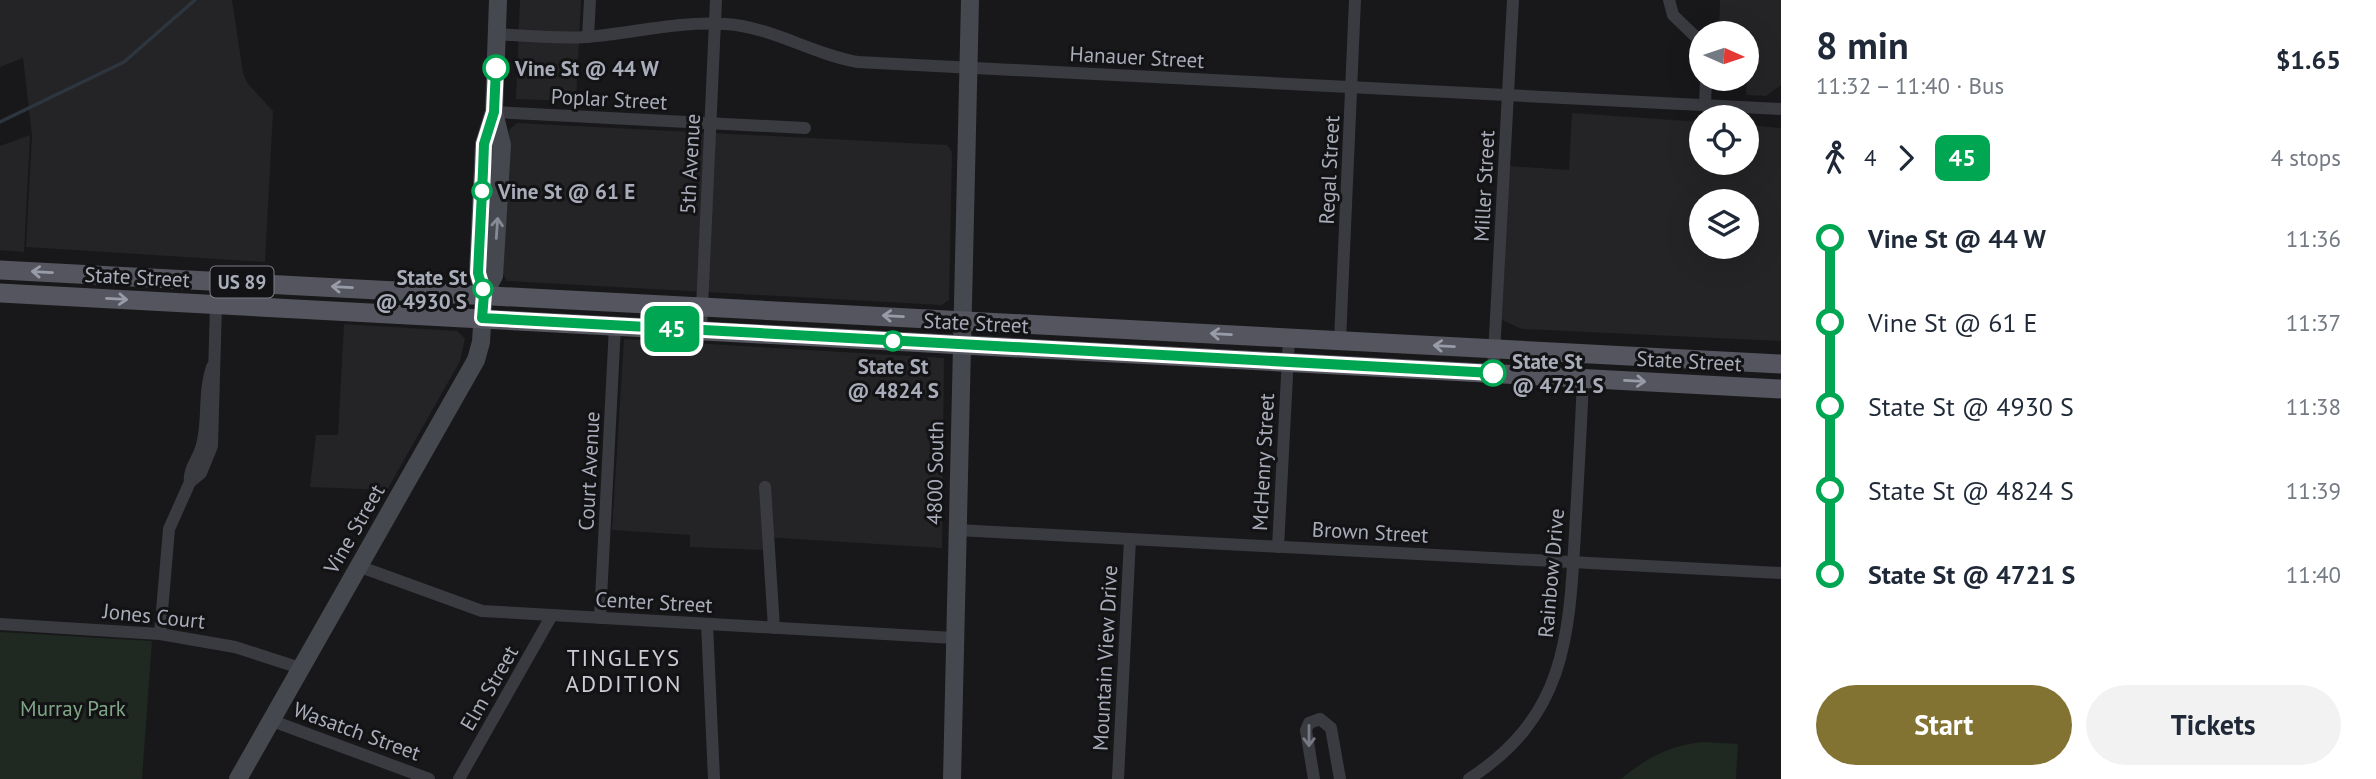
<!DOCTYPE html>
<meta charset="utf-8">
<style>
:root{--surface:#fff;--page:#f2f2f3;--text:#1f2937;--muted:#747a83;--accent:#827333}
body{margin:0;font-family:"PT Sans",sans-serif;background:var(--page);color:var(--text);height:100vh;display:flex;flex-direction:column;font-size:26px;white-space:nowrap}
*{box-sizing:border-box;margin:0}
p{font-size:23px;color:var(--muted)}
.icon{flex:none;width:38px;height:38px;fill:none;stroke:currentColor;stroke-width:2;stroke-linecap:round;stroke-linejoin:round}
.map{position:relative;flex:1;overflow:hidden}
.drawer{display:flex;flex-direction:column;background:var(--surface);width:595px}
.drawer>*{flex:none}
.badge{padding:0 14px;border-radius:10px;font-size:24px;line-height:46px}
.needle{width:46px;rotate:93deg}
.buttons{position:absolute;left:1689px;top:21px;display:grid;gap:14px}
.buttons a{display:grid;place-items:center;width:70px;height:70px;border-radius:50%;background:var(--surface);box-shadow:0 7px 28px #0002;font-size:35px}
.map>.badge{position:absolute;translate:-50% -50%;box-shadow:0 0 0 4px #fff}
.legs{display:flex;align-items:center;gap:10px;height:77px;padding:0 35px;font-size:23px}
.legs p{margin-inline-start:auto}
.headline{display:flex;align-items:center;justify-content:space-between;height:119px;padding:0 35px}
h1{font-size:38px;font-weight:600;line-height:52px}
.primary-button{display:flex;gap:14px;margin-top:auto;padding:14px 35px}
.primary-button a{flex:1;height:80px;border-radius:42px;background:var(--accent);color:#fff;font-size:28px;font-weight:600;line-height:80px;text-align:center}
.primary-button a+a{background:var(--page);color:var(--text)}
ul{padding:0 35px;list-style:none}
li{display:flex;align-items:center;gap:24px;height:84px;font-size:26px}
li i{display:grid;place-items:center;width:10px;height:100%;margin:0 9px;background:currentColor}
li i::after{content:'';width:18px;height:18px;margin:-9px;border:5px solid;border-radius:50%;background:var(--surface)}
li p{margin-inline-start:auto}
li:first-child i{background:linear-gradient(#0000 50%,currentColor 0)}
li:last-child i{background:linear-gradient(currentColor 50%,#0000 0)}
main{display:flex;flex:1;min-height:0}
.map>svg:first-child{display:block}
.built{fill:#242427;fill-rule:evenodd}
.green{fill:#1f2821}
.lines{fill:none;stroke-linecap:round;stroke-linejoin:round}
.stream{stroke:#2d353f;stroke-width:3.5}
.street{stroke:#3a3b41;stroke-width:12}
.secondary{stroke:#46484f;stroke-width:18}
.primary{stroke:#54555e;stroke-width:19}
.oneway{stroke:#868a95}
.oneway2{stroke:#989ba8}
.oneway3{stroke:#777a84}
.line-1-casing{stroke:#fff;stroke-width:16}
.line-1{stroke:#00a651;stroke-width:10}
.stop-1-dot{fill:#fff;stroke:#00a651;stroke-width:3.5}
.labels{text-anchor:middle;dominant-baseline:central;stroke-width:6;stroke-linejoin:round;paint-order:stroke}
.shield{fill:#131315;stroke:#7c7f88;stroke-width:2}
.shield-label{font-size:19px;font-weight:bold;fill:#a9adba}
.street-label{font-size:21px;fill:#a9adba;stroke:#131315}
.stop-label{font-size:21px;font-weight:bold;fill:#a9adba;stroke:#131315;text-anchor:start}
.park-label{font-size:21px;fill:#7fa686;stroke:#131315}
.neighbourhood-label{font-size:23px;letter-spacing:2px;fill:#cbccd6;stroke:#131315}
</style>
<main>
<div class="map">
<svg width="1781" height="779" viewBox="0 0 1781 779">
<rect width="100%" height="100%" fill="#18181a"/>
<g class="built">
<path d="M0,0H232L243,73L248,84L273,111L265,262L26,247L32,136L23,58L0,67Z"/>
<path d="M520,0H581L576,101L516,99Z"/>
<path d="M1720,0H1781V85L1766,96L1746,95L1750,33L1719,31Z"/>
<path d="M1572,113L1701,122V163H1746L1747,125L1781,128V341L1522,329L1502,320L1509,166L1569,170ZM1701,201H1746V247H1701Z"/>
<path d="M517,123L947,145L952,152L949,300L942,305L507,281L501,271L509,130Z"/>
<path d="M30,135L24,252L0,250V146Z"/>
<path d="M344,324L457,331L465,339L460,361L387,490L310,487L316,435H338Z"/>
<path d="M624,339L944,358L942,548L765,537L764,550L690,547V535L612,530Z"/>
</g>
<g class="green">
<path d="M0,632L152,641L142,779H0Z"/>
<path d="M1703,742L1738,744L1736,779H1621C1646,758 1670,745 1703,742Z"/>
</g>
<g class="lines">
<path class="stream" d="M0,122L124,62L195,0"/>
<g class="street">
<path d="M1669,0L1673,15L1701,42"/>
<path d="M497,34C527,36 557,39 587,37C634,33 678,21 725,24C773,27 811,54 858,62L1781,109"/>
<path d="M588,37L590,0"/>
<path d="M1705,106L1706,79"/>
<path d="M494,112L805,128"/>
<path d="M701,330L716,0"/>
<path d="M1340,341L1355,0"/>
<path d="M1493,373L1513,0"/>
<path d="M190,482L201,473L212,446L216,304"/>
<path d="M765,487L774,628"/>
<path d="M957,530L1781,573"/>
<path d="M1278,547L1289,338"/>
<path d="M358,566L482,611L954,638"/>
<path d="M600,618L615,326"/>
<path d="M0,624L160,634L235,647L300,668"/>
<path d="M707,624L714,779"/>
<path d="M160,634L169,529L190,482C188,469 199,458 202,445C209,419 203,393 212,367"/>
<path d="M270,720L429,779"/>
<path d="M459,779L552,615"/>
<path d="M1118,779L1130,539"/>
<path d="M1314,779L1306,730L1309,723L1320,719L1331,728L1340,779"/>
<path d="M1469,779C1566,716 1569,637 1575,533C1578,481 1581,430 1583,378"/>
</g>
<g class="secondary">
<path d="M484,294L494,276L502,145L494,112L498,0"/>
<path d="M238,779L476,360L481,342L484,294L478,273L484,144L494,112"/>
<path d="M952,779L970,0"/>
</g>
<g class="primary">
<path d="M0,270L1781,364"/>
<path d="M0,293L1781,389"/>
</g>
</g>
<defs><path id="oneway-shaft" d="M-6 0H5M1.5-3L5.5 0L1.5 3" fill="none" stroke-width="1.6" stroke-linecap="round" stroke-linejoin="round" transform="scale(1.75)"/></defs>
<use class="oneway" href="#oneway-shaft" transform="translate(497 228) rotate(-86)"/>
<g class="oneway2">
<use href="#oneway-shaft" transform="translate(42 272) rotate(-177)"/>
<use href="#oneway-shaft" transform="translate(342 287) rotate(-177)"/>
<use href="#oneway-shaft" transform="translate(117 299) rotate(3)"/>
<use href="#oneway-shaft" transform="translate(893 316) rotate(-177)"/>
<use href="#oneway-shaft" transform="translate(1221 334) rotate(-177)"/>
<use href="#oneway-shaft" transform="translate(1444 346) rotate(-177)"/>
<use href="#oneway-shaft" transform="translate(1635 381) rotate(3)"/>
</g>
<use class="oneway3" href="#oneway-shaft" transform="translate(1309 736) rotate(90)"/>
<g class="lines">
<defs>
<path id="line-1" d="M496,68L494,112L484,144L483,171L478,273L484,294L482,318L1493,373"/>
</defs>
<use href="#line-1" class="line-1-casing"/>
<use href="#line-1" class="line-1"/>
</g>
<g class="stop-1-dot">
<circle cx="496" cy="68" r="12"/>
<circle cx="482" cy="191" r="9"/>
<circle cx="483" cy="289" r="9"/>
<circle cx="893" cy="341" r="9"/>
<circle cx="1493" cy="373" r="12"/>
</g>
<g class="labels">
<rect class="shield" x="210.5" y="266.5" width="63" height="31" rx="5"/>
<g class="shield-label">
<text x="242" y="282">US 89</text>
</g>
<g class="street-label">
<text transform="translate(1137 57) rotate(3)">Hanauer Street</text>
<text transform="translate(609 99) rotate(3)">Poplar Street</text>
<text transform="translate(690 164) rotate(-87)">5th Avenue</text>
<text transform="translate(1329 170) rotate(-87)">Regal Street</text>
<text transform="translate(1484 186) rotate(-87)">Miller Street</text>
<text transform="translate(137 277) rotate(3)">State Street</text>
<text transform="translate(976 323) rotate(3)">State Street</text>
<text transform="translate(1689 361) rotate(3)">State Street</text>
<text transform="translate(1263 462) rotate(-87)">McHenry Street</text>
<text transform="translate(589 471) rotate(-87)">Court Avenue</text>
<text transform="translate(935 473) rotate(-89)">4800 South</text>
<text transform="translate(354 529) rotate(-60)">Vine Street</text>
<text transform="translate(1370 532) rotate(3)">Brown Street</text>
<text transform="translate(1551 573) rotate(-85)">Rainbow Drive</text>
<text transform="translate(654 602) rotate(3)">Center Street</text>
<text transform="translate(154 616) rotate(6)">Jones Court</text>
<text transform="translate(1105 658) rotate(-87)">Mountain View Drive</text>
<text transform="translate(489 688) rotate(-60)">Elm Street</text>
<text transform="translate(357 731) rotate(20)">Wasatch Street</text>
</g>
<g class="stop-label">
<text x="515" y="68">Vine St @ 44 W</text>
<text x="498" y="191">Vine St @ 61 E</text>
<text x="467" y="277" text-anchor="end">State St<tspan x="467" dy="24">@ 4930 S</tspan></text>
<text x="1512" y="361">State St<tspan x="1512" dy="24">@ 4721 S</tspan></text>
<text x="893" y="366" text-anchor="middle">State St<tspan x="893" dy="24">@ 4824 S</tspan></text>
</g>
<g class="park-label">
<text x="73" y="708">Murray Park</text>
</g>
<g class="neighbourhood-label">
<text x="624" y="657">TINGLEYS<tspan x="624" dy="26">ADDITION</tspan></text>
</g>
</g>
</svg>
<div class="buttons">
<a><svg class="needle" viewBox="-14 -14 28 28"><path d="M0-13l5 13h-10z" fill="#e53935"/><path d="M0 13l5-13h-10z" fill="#747a83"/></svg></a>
<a><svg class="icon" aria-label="locate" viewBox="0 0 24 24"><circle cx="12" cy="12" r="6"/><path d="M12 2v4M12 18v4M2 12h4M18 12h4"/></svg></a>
<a><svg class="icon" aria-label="layers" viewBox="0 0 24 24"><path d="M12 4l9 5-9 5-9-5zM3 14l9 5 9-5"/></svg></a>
</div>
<b class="badge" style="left:672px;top:329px;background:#00a651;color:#fff">45</b>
</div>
<section class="drawer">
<div class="headline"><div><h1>8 min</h1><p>11:32 – 11:40 · Bus</p></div><b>$1.65</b></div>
<div class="legs"><svg class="icon" aria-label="walk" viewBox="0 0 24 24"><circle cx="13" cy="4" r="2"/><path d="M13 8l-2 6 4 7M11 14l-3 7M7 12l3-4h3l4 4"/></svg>4<svg class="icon" aria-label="forward" viewBox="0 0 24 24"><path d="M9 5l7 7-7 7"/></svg><b class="badge" style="background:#00a651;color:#fff">45</b><p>4 stops</p></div>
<ul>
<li><i style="color:#00a651"></i><b>Vine St @ 44 W</b><p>11:36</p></li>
<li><i style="color:#00a651"></i><span>Vine St @ 61 E</span><p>11:37</p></li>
<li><i style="color:#00a651"></i><span>State St @ 4930 S</span><p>11:38</p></li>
<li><i style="color:#00a651"></i><span>State St @ 4824 S</span><p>11:39</p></li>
<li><i style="color:#00a651"></i><b>State St @ 4721 S</b><p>11:40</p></li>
</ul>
<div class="primary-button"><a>Start</a><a>Tickets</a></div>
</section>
</main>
